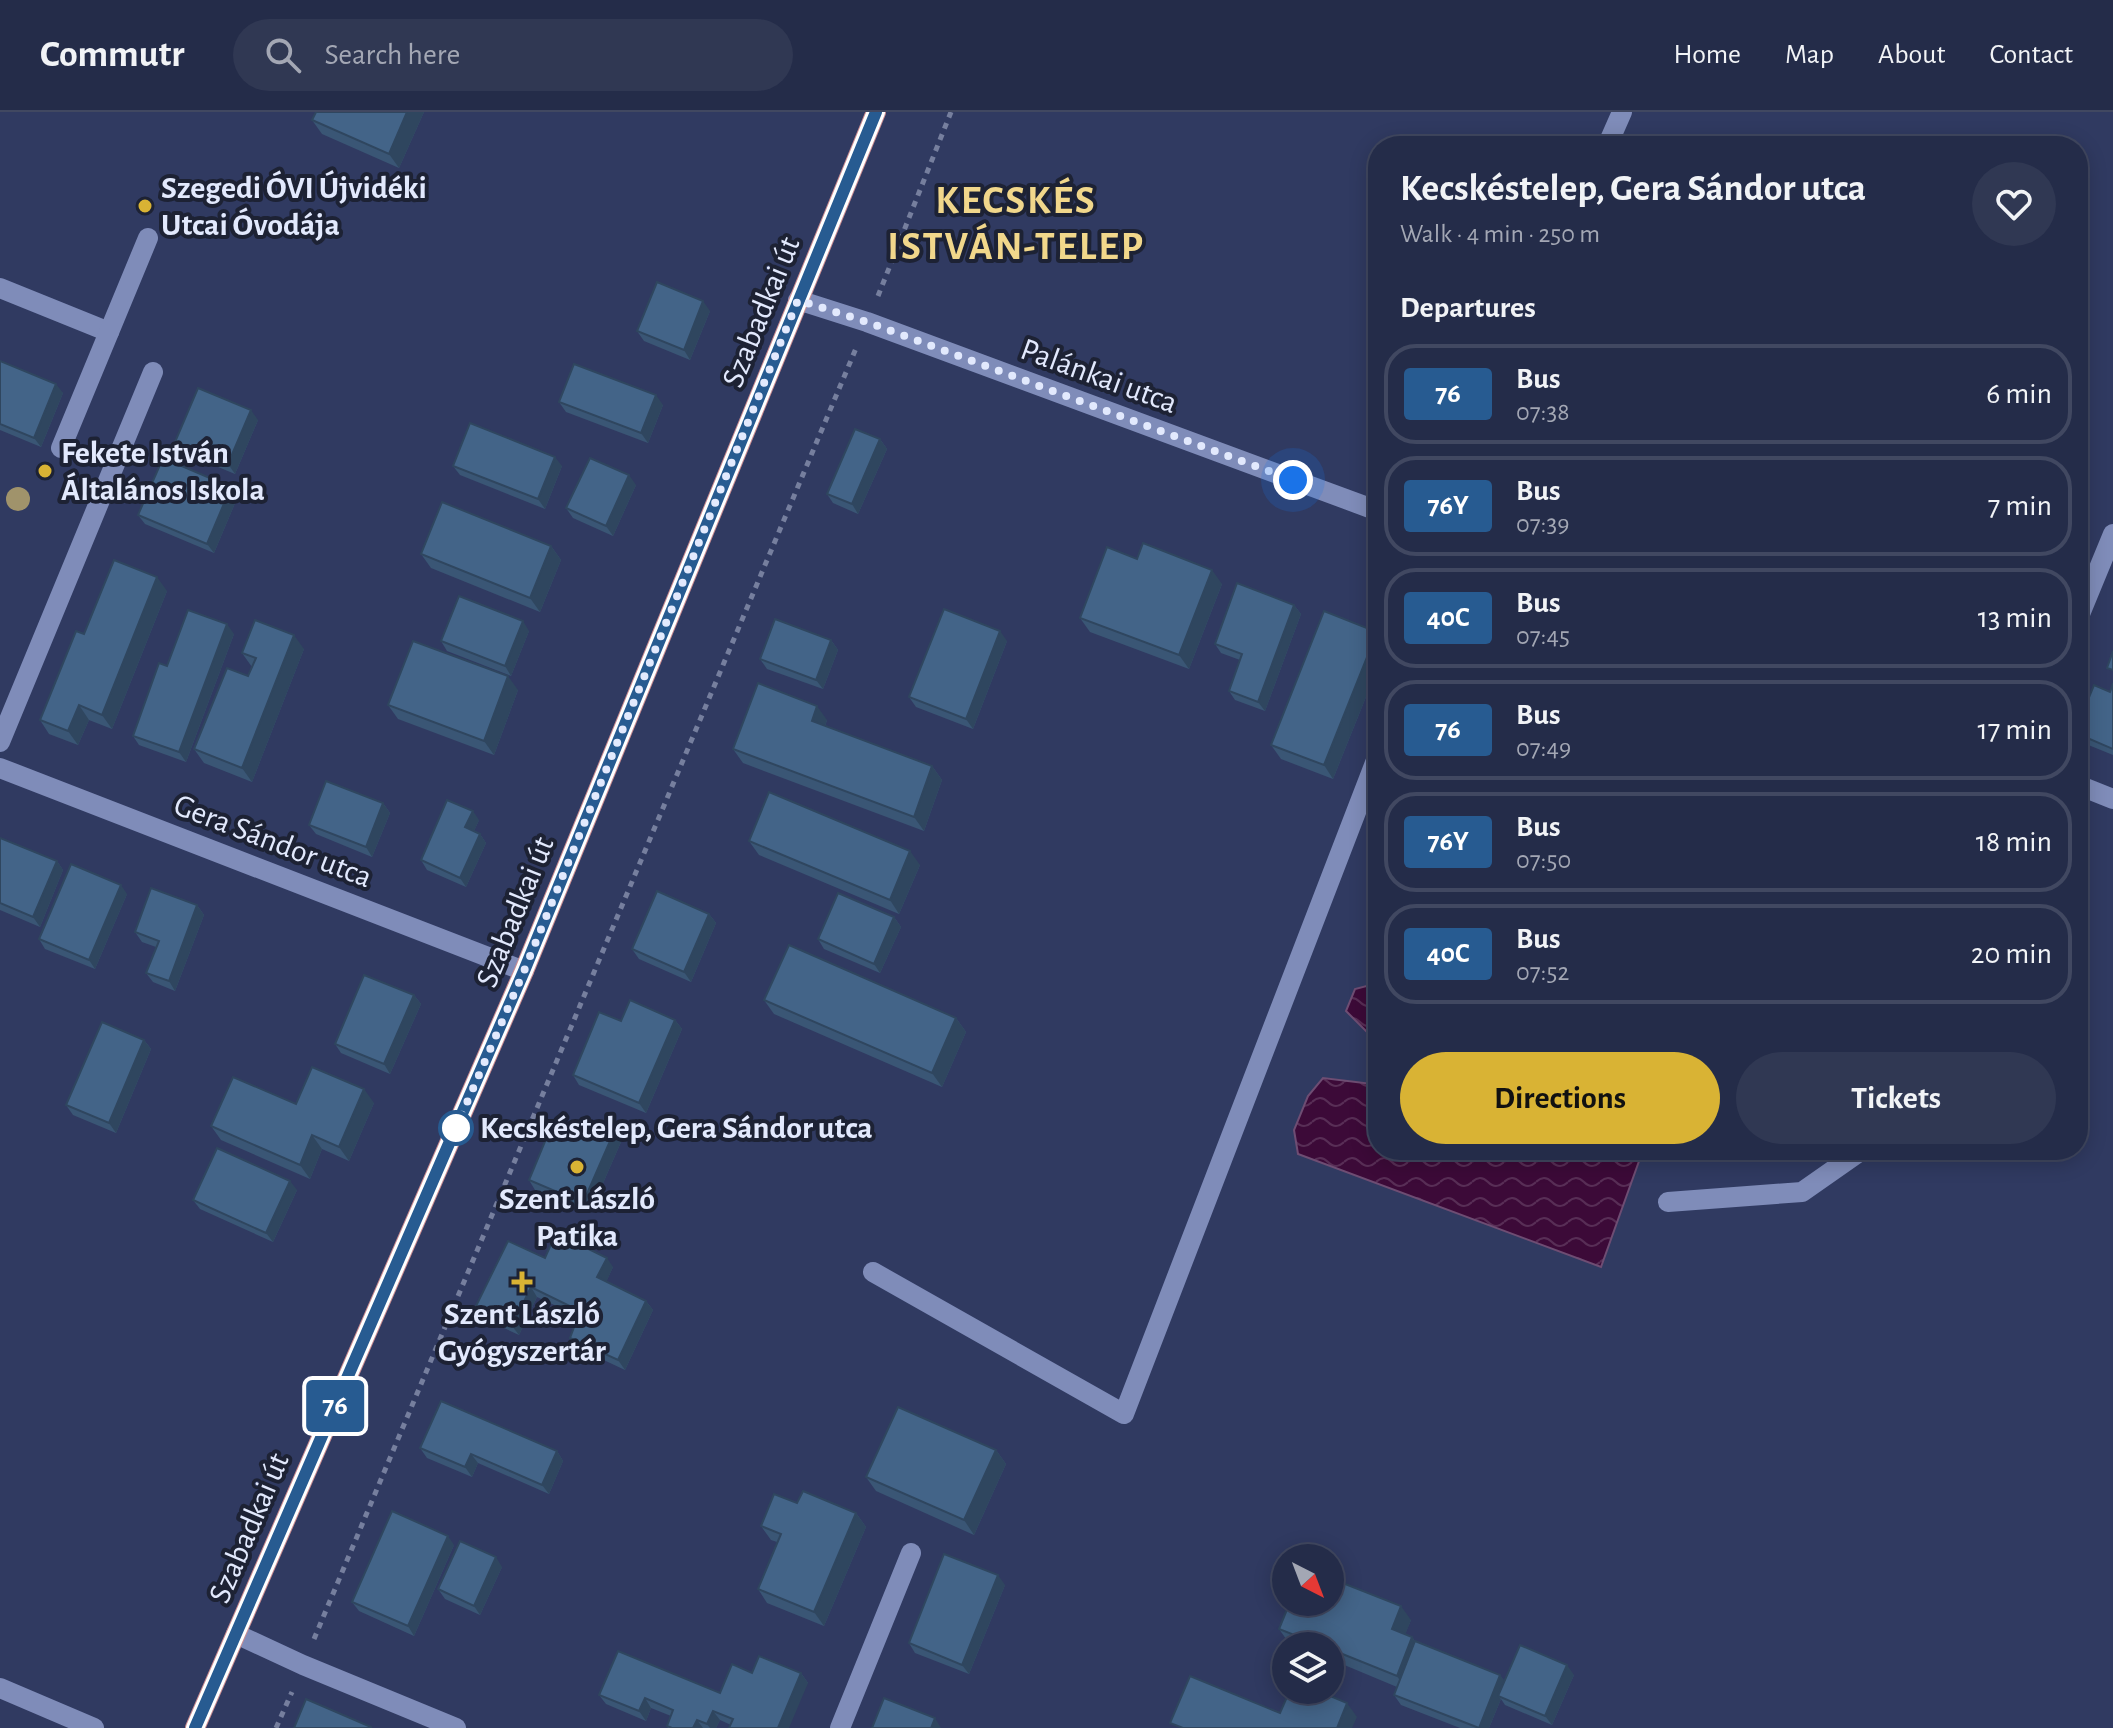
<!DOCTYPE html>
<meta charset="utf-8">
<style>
:root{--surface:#242c49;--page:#303853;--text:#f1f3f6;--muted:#a3a7b4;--line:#414861;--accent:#d9b334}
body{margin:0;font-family:"Alegreya Sans",sans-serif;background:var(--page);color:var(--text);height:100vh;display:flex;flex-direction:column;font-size:30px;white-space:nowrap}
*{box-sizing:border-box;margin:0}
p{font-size:26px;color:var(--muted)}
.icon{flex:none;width:44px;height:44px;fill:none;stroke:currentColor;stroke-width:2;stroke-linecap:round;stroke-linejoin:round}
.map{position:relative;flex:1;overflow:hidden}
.drawer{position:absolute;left:1368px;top:24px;width:720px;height:1024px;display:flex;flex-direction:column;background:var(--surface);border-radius:32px;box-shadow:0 4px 20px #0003,0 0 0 2px var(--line)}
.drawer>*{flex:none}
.badge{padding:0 16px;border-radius:6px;font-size:28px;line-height:52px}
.needle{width:52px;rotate:138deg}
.buttons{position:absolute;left:1272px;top:1432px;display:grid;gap:16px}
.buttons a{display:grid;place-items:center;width:72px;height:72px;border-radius:50%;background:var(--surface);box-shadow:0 4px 20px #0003,0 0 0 2px var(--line);font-size:40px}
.you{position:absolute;width:40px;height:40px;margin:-20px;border:6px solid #fff;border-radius:50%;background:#1a73e8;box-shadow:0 0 0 12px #1a73e833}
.map>.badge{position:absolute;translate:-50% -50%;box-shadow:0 0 0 4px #fff}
h2{padding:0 32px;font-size:30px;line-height:72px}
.round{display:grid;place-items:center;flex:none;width:84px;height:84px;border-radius:42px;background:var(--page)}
.summary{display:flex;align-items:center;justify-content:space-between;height:136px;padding:0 32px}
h1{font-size:38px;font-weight:700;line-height:60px}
.primary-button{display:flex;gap:16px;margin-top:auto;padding:16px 32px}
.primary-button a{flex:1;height:92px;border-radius:48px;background:var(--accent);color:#111;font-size:32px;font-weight:700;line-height:92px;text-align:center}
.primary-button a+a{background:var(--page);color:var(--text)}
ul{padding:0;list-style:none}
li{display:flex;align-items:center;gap:24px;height:100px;margin:0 16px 12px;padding:0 16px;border:4px solid var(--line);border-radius:32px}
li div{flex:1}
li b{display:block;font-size:30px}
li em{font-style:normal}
li .badge{min-width:88px;font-weight:700;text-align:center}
header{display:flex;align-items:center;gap:48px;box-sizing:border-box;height:112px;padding:0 40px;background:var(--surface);border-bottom:2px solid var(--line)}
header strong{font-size:38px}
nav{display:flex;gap:44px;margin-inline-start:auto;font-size:28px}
.search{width:560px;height:72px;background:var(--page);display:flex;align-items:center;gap:20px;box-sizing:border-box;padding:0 28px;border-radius:44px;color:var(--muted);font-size:30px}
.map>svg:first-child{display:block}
.water{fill:url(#water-waves);stroke:#6e4d73;stroke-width:2}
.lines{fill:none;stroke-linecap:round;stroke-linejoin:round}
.path{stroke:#767f9e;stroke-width:5;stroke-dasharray:6 6;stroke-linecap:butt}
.minor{stroke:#7f8cb9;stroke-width:20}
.major{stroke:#cb8e93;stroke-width:20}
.tree{fill:#a0936b}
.wall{fill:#3a5675}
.shaded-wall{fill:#2f465f}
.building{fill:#436488;stroke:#2f465f;stroke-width:2}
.line-casing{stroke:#fff;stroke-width:18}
.line{stroke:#275b91;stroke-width:12}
.walk{stroke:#e2e9fd;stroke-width:8;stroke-dasharray:0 14.4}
.poi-dot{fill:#d9b334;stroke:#1d2234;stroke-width:3}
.stop-dot{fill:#fff;stroke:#275b91;stroke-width:4}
.labels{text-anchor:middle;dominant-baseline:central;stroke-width:8;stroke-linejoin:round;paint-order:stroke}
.poi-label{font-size:32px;font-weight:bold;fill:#e2e9fd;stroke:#1d2234;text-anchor:start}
.street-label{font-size:32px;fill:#e2e9fd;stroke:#1d2234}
.stop-label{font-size:32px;font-weight:bold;fill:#e2e9fd;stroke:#1d2234;text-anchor:start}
.district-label{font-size:40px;font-weight:bold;letter-spacing:2px;fill:#f1d78b;stroke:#1d2234}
</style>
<header>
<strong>Commutr</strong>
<div class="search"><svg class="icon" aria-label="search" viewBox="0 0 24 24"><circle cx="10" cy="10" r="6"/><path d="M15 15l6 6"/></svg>Search here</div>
<nav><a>Home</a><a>Map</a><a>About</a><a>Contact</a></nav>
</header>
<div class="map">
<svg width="2113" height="1616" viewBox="0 0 2113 1616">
<defs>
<pattern id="water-waves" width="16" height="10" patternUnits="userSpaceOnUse" patternTransform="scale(2)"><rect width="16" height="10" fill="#3c0a38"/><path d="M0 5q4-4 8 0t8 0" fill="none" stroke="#582e56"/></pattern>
</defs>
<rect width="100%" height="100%" fill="#303a61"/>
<g class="water">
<path d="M1378,871V931L1346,899L1355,877Z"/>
<path d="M1378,965V1038H1643L1601,1155L1298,1042L1294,1018L1308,984L1323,966L1372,972Z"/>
</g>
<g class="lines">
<g class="path">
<path d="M878,184L951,0"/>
<path d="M314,1527L857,234"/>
<path d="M276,1616L292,1580"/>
</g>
<g class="minor">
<path d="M1607,34L1622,0"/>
<path d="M0,176L109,220"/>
<path d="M798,188L867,210L1378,399"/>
<path d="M61,336L148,126"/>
<path d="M2078,507L2113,422"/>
<path d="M0,630L153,260"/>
<path d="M0,656L524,859"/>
<path d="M2078,673L2113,687"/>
<path d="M1668,1090L1802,1080L1862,1038"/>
<path d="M873,1160L1124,1302L1378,643"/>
<path d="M236,1522L303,1553L456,1616"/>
<path d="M0,1576L94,1616"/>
<path d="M840,1616L911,1441"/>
</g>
<path class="major" d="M195,1616L524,859L876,0"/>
</g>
<circle class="tree" cx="18" cy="387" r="12"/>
<g class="wall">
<path d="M316,0H424L399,56L322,22L312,8Z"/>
<path d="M710,199L690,248L644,229L637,219Z"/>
<path d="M0,249L63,281L41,335L0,318Z"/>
<path d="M559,290L663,293L648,331L566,300Z"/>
<path d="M258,308L235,362L182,340L175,330Z"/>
<path d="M880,327L887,337L858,402L833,391L827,382Z"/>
<path d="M453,354H562L545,397L460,363Z"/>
<path d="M636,373L613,424L573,406L566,396Z"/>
<path d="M231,375L238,384L214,441L145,412L138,403Z"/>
<path d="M551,434L561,448L540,500L431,456L421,442Z"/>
<path d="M1137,447L1222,472L1189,557L1090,520L1080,506Z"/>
<path d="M167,479L112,617L89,608L78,633L49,622L40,608L84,522Z"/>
<path d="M1294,493L1301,502L1265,599L1235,588L1229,579L1240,548L1221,541L1215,532Z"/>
<path d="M529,519L511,564L447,539L441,529Z"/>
<path d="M1377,520L1378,522V555L1333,667L1281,647L1271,633Z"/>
<path d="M234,522L186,650L139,633L133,624L167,554Z"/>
<path d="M831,528L838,538L823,577L767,557L760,547Z"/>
<path d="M1007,529L973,617L916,595L909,585Z"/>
<path d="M304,537L252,670L204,651L194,637L248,564L252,555L242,541Z"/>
<path d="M2113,571V643L2081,630L2078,626V612L2110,580Z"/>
<path d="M518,578L494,643L398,607L388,593Z"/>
<path d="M827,608L825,614L932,654L942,668L924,719L743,651L733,637Z"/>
<path d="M383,691L390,701L372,745L316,722L309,713Z"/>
<path d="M479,708L474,719L480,722L486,731L466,775L427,758L421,748Z"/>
<path d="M0,727L57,749L63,758L40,815L0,798Z"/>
<path d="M749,729L920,753L899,802L759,743Z"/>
<path d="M127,782L95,857L45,837L39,827Z"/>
<path d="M197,793L204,803L175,879L153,870L146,861L156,835L142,830L135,820Z"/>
<path d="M709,802L716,811L691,870L639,847L632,837Z"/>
<path d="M894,805L901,815L880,861L824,837L818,827Z"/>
<path d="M414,883L421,892L390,962L341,941L335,932Z"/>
<path d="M764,888L956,906L966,920L942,975L774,902Z"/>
<path d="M675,908L682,917L646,1001L579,973L573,963L621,909Z"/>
<path d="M144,928L151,937L116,1021L73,1003L66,993Z"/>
<path d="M374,991L349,1049L322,1037L310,1067L221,1028L211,1014L296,992Z"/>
<path d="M581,1023L621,1030L590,1101L535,1078L529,1068Z"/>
<path d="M297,1078L273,1130L200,1097L193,1088Z"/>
<path d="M545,1146L613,1155L606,1170L646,1189L653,1198L625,1258L576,1235L570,1226L578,1204L537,1185L519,1223L482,1206L475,1196Z"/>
<path d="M420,1336L557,1339L563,1349L549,1382L478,1351L472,1365L427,1346Z"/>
<path d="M996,1338L1006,1352L974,1423L876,1379L866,1365Z"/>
<path d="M797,1391L856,1401L866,1415L824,1514L767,1491L758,1477L777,1430L771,1428L761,1414Z"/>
<path d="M454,1433L414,1524L359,1499L352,1490Z"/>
<path d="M502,1455L480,1503L445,1487L438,1477Z"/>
<path d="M1005,1473L969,1562L915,1541L909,1531Z"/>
<path d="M1411,1508L1405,1522L1412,1525L1415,1529L1500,1563L1504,1569L1574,1563L1552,1613L1505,1593L1501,1587L1489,1616H1460L1401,1593L1394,1583L1397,1575L1330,1547V1534H1297L1289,1531L1279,1517Z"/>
<path d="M752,1561H801L808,1571L731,1613L720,1608L716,1616H668L667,1614L671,1604L651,1596L646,1609L606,1592L599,1583L720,1581Z"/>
</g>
<g class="shaded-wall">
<path d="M407,0H424L399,56L389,42Z"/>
<path d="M703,189L710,199L690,248L684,238Z"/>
<path d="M56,272L63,281L41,335L34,326Z"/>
<path d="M656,283L663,293L648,331L641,321Z"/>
<path d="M251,298L258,308L235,362L228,352Z"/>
<path d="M880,327L887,337L858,402L852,392Z"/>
<path d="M555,345L562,354L545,397L538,387Z"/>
<path d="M629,363L636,373L613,424L606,414Z"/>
<path d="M231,375L238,384L214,441L207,432Z"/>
<path d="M551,434L561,448L540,500L530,486Z"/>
<path d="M1212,458L1222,472L1189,557L1179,543Z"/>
<path d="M157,465L167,479L112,617L102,603Z"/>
<path d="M1294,493L1301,502L1265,599L1258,590Z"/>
<path d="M523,509L529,519L511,564L505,554Z"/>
<path d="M227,512L234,522L186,650L179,640Z"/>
<path d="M1000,519L1007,529L973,617L966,607Z"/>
<path d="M1377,520L1378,522V555L1333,667L1324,653Z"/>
<path d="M294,523L304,537L252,670L242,656Z"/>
<path d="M831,528L838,538L823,577L816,568Z"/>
<path d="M508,564L518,578L494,643L484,629Z"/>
<path d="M79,593L89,608L78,633L68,619Z"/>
<path d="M817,594L827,608L822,623L812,609Z"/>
<path d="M932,654L942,668L924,719L914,705Z"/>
<path d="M383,691L390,701L372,745L366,735Z"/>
<path d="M473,699L479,708L472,724L465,715Z"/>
<path d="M480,722L486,731L466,775L460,766Z"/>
<path d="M910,739L920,753L899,802L890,788Z"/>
<path d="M57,749L63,758L40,815L33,805Z"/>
<path d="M121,773L127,782L95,857L89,848Z"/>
<path d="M197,793L204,803L175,879L169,869Z"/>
<path d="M709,802L716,811L691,870L684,860Z"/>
<path d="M894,805L901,815L880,861L874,852Z"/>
<path d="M414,883L421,892L390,962L384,952Z"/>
<path d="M956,906L966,920L942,975L932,961Z"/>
<path d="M675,908L682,917L646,1001L639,991Z"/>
<path d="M144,928L151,937L116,1021L109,1011Z"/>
<path d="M364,977L374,991L349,1049L339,1035Z"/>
<path d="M614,1020L621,1030L590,1101L583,1091Z"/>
<path d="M312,1023L322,1037L310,1067L300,1053Z"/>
<path d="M290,1069L297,1078L273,1130L266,1121Z"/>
<path d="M607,1146L613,1155L604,1175L597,1165Z"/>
<path d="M531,1175L537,1185L519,1223L512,1214Z"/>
<path d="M646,1189L653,1198L625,1258L618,1248Z"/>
<path d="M996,1338L1006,1352L974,1423L964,1408Z"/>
<path d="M557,1339L563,1349L549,1382L542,1373Z"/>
<path d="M471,1342L478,1351L472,1365L465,1355Z"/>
<path d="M856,1401L866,1415L824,1514L814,1500Z"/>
<path d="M448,1424L454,1433L414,1524L408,1514Z"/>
<path d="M496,1445L502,1455L480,1503L474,1494Z"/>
<path d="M998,1463L1005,1473L969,1562L962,1553Z"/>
<path d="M1401,1494L1411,1508L1402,1531L1392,1517Z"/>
<path d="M1412,1525L1422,1539L1406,1578L1397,1564Z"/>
<path d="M1567,1553L1574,1563L1552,1613L1545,1604Z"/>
<path d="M801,1561L808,1571L789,1616H778Z"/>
<path d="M1500,1563L1507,1572L1498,1584L1501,1587L1489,1616H1479Z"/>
<path d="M645,1586L651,1596L646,1609L639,1599Z"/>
<path d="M1347,1591L1357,1605L1352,1616H1337Z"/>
<path d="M713,1599L720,1608L716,1616H710L707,1612Z"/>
<path d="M935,1606L941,1616H931Z"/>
<path d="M697,1608L703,1616H693Z"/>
</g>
<g class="building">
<path d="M316,0H407L389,42L312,8Z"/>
<path d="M657,170L703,189L684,238L637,219Z"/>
<path d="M0,249L56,272L34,326L0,312Z"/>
<path d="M574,252L656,283L641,321L559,290Z"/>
<path d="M198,276L251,298L228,352L175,330Z"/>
<path d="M470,311L555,345L538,387L453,354Z"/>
<path d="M855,317L880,327L852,392L827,382Z"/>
<path d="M163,346L231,375L207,432L138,403Z"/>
<path d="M590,346L629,363L606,414L566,396Z"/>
<path d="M442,390L551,434L530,486L421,442Z"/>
<path d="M1143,431L1212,458L1179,543L1080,506L1107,435L1137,447Z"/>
<path d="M114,448L157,465L102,603L79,593L68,619L40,608L76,519L84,522Z"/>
<path d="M1237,471L1294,493L1258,590L1229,579L1242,542L1215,532Z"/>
<path d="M459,484L523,509L505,554L441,529Z"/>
<path d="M944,497L1000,519L966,607L909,585Z"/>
<path d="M188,498L227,512L179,640L133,624L159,551L167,554Z"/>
<path d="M1324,499L1377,520L1324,653L1271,633Z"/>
<path d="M775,507L831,528L816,568L760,547Z"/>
<path d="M255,508L294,523L242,656L194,637L227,556L248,564L256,546L242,541Z"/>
<path d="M413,529L508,564L484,629L388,593Z"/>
<path d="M2113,539V558L2107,556Z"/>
<path d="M758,571L817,594L812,609L932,654L914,705L733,637Z"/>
<path d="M2113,571V637L2078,622V612L2094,573L2110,580Z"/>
<path d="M326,669L383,691L366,735L309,713Z"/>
<path d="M769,680L910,739L890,788L749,729Z"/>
<path d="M447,688L473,699L465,715L480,722L460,766L421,748Z"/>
<path d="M0,726L57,749L33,805L0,791Z"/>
<path d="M71,752L121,773L89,848L39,827Z"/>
<path d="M151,776L197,793L169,869L146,861L159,829L135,820Z"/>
<path d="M657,779L709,802L684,860L632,837Z"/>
<path d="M838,781L894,805L874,852L818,827Z"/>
<path d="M789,833L956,906L932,961L764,888Z"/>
<path d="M364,863L414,883L384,952L335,932Z"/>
<path d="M630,888L675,908L639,991L573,963L599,900L621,909Z"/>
<path d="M102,910L144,928L109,1011L66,993Z"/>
<path d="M312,955L364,977L339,1035L312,1023L300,1053L211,1014L233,965L296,992Z"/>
<path d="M587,1009L614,1020L583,1091L529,1068L553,1010L581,1023Z"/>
<path d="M217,1036L290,1069L266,1121L193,1088Z"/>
<path d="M556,1121L607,1146L597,1165L646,1189L618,1248L570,1226L580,1199L531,1175L512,1214L475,1196L508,1129L545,1146Z"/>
<path d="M441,1289L557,1339L542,1373L471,1342L465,1355L420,1336Z"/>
<path d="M898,1295L996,1338L964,1408L866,1365Z"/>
<path d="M803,1379L856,1401L814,1500L758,1477L781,1422L761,1414L774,1382L797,1391Z"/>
<path d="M392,1399L448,1424L408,1514L352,1490Z"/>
<path d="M460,1429L496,1445L474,1494L438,1477Z"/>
<path d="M944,1442L998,1463L962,1553L909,1531Z"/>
<path d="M1330,1466L1401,1494L1392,1517L1412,1525L1397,1564L1330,1537V1534H1322L1279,1517L1290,1490H1330Z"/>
<path d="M1415,1529L1500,1563L1479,1616L1394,1583Z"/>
<path d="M1520,1533L1567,1553L1545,1604L1498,1584Z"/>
<path d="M618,1539L720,1581L732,1552L752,1561L759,1544L801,1561L778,1616H729L733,1607L713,1599L707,1612L697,1608L693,1616H672L667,1614L673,1598L645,1586L639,1599L599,1583Z"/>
<path d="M1190,1564L1280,1601L1290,1578H1316L1347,1591L1337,1616H1183L1170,1611Z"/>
<path d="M884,1586L935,1606L931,1616H872Z"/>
<path d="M306,1587L371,1615V1616H294Z"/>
</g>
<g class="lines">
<defs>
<path id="line" d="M195,1616L524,859L876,0"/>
</defs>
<use href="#line" class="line-casing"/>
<use href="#line" class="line"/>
<path class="walk" d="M456,1016L524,859L798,188L867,210L1293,368"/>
</g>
<g class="poi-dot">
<circle cx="145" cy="94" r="8"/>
<circle cx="45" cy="359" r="8"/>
<circle cx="577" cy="1055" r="8"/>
<path d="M518 1158h8v8h8v8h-8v8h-8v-8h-8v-8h8z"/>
</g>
<circle class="stop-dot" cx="456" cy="1016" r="16"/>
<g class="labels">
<g class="poi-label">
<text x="161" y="76">Szegedi ÓVI Újvidéki<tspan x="161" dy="37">Utcai Óvodája</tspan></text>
<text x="61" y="341">Fekete István<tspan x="61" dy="37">Általános Iskola</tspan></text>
<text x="577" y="1087" text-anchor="middle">Szent László<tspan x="577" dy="37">Patika</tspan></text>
<text x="522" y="1202" text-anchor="middle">Szent László<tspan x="522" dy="37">Gyógyszertár</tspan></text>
</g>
<g class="street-label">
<text transform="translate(761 200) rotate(-68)">Szabadkai út</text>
<text transform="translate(1099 264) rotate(20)">Palánkai utca</text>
<text transform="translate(273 729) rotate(21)">Gera Sándor utca</text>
<text transform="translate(515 800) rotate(-68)">Szabadkai út</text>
<text transform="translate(249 1416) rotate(-67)">Szabadkai út</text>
</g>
<g class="stop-label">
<text x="480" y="1016">Kecskéstelep, Gera Sándor utca</text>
</g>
<g class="district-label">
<text x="1016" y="89">KECSKÉS<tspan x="1016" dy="46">ISTVÁN-TELEP</tspan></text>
</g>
</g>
</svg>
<div class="buttons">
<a><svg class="needle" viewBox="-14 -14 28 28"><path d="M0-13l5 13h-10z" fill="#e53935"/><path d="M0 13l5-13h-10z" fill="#a3a7b4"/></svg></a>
<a><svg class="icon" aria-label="layers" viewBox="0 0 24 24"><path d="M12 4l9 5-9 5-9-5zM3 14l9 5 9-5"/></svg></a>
</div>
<div class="you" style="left:1293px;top:368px"></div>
<b class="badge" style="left:335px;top:1294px;background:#275b91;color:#fff">76</b>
<section class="drawer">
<div class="summary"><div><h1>Kecskéstelep, Gera Sándor utca</h1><p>Walk · 4 min · 250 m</p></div><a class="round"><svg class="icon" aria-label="heart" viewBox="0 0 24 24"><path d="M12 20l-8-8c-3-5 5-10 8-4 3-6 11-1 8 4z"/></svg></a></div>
<h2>Departures</h2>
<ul>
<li><span class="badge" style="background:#275b91;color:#fff">76</span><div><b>Bus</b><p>07:38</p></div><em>6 min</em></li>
<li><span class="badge" style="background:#275b91;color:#fff">76Y</span><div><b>Bus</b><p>07:39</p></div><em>7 min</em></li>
<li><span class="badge" style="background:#275b91;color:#fff">40C</span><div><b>Bus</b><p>07:45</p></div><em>13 min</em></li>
<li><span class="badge" style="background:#275b91;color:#fff">76</span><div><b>Bus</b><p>07:49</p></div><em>17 min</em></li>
<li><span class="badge" style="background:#275b91;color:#fff">76Y</span><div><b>Bus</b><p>07:50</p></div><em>18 min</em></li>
<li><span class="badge" style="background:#275b91;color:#fff">40C</span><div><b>Bus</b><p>07:52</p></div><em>20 min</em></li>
</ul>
<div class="primary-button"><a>Directions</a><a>Tickets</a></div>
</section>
</div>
